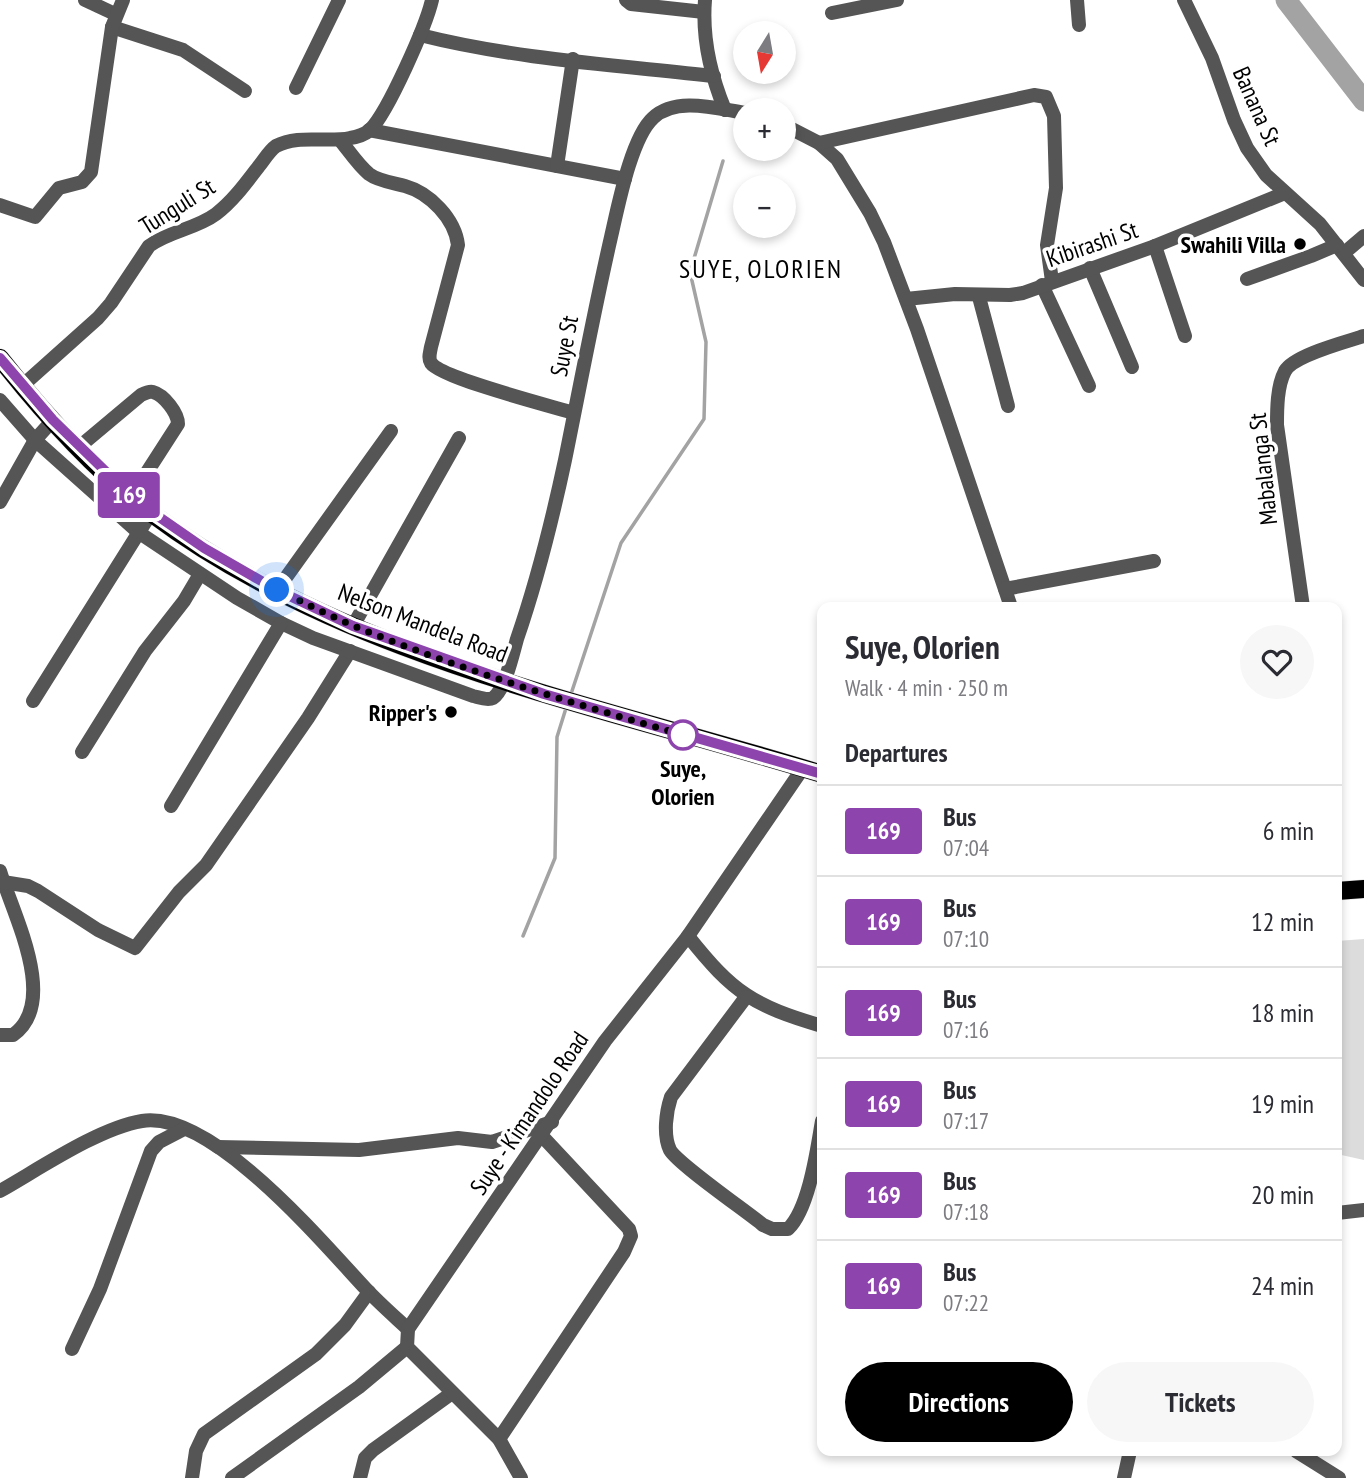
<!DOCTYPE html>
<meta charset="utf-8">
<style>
:root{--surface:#fff;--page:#f7f7f7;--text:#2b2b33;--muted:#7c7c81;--line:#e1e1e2;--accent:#000}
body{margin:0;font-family:"PT Sans Narrow",sans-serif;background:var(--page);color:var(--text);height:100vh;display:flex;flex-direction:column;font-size:26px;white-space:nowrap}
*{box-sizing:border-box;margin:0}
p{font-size:23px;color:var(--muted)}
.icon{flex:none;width:38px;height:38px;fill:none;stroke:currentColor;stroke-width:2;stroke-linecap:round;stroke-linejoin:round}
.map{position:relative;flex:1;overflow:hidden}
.panel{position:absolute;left:817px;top:602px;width:525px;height:854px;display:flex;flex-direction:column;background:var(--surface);border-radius:14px;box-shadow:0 4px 10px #0003}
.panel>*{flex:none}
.badge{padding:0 14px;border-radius:5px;font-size:24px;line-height:46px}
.needle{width:46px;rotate:191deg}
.tools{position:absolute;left:733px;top:21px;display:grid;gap:14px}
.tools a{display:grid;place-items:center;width:63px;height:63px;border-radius:50%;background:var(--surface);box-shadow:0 4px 10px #0003;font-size:35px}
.you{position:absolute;width:35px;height:35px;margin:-18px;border:5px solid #fff;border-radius:50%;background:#1a73e8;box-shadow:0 0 0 10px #1a73e833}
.map>.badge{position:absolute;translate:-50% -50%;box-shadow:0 0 0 4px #fff}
h2{padding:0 28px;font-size:26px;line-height:63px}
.round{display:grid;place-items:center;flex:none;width:74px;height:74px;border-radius:37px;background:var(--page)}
.head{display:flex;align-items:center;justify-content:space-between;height:119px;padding:0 28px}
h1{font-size:33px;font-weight:800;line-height:52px}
.button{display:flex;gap:14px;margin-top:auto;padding:14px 28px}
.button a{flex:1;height:80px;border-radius:42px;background:var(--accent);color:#fff;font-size:28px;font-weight:800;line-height:80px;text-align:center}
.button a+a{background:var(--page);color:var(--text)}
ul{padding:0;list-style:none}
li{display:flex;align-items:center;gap:21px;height:91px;padding:0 28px;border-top:2px solid var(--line)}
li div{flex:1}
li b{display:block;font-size:26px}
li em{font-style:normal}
li .badge{min-width:77px;font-weight:700;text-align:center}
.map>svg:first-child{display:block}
.green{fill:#dcdcdc}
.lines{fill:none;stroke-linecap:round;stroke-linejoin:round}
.stream{stroke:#a3a3a3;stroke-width:3.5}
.river{stroke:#a3a3a3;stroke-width:21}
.major-casing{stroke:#dbdbdb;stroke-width:19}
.minor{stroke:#555;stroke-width:14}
.major{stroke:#000;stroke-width:18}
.line-casing{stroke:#fff;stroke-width:16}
.line{stroke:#8e44ad;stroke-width:10}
.walk{stroke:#000;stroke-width:7;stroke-dasharray:0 12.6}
.poi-dot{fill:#000;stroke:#fff;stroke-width:2.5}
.stop-dot{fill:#fff;stroke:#8e44ad;stroke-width:3.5}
.labels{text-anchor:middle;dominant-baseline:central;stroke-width:7;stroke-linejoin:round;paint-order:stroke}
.street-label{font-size:24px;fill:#000;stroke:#fff}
.poi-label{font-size:24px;font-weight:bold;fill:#000;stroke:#fff;text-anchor:end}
.stop-label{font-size:24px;font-weight:bold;fill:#000;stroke:#fff}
.neighbourhood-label{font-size:26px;letter-spacing:2px;fill:#000;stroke:#fff}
</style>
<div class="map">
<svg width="1364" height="1478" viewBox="0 0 1364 1478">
<rect width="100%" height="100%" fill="#fff"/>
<path class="green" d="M1364,939V1160L1337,1154V941Z"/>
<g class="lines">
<g class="stream">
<path d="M571,694L621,543L704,419L706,342L690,272L723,161"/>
<path d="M523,936L555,858L557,737L567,705"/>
</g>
<path class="river" d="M1286,0L1364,101"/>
<defs>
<g id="major">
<path d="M0,358C44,414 94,470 151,513C342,657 599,705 822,774"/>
<path d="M1337,891L1364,889"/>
</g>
</defs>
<use href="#major" class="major-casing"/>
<g class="minor">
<path d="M85,0L115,14"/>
<path d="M626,0L631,4L704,12"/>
<path d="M705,0C702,37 711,76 725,110"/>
<path d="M1077,0L1079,25"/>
<path d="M1184,0L1212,58L1234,120L1247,148L1266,175L1320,224L1364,280"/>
<path d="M832,13L897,0"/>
<path d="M112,27L183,50L245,91"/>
<path d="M420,35C515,59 616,65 714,76"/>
<path d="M296,88L339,0"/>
<path d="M784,125L819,143L837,159L870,213L884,242L917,329L1011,607"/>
<path d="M369,130L625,179"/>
<path d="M340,140C349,151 358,165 369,174C378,181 394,183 405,186C430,193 455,219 458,245L431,347C430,353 428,358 431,363C441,378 551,406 574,413"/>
<path d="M819,143L1034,95L1046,97L1054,116L1056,188L1047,245L1052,281"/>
<path d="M557,166L573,59"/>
<path d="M0,205L35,217L59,188L82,182L91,172L112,27L123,0"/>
<path d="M1155,246L1185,336"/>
<path d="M1344,253L1364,236"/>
<path d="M1090,268L1132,367"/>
<path d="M1247,279L1311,256L1337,245"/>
<path d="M1042,285L1089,386"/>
<path d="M979,297L1008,406"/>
<path d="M906,299L955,294L1010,295L1023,293L1155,246L1285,193"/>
<path d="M22,386L98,318L111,303L149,246C169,231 196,229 216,214C233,201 246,183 259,166C264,160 269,151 276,146C298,134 327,143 350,138C357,137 364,135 370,130C388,112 426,26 432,0"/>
<path d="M0,400L35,440L138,532L237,598L281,623L313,638L473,696C478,697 487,701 493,698C505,690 513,653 517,639C537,581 552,521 565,460C580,386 594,311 611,237C618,207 631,138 653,118C676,96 718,109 746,113"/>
<path d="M79,447L141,395C145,393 149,391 153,392C164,395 178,413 178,424L131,497"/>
<path d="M0,502L35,440L53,420"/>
<path d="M1005,589L1154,561"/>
<path d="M277,590L391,431"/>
<path d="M1303,607L1277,425C1277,409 1277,386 1285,371C1294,355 1346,342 1364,336"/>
<path d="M353,626L459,438"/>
<path d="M33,701L151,513"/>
<path d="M82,752L145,651L184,601L200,574"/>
<path d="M171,806L281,623"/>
<path d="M0,871C12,912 60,1002 13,1035H0"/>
<path d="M3,882L28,886L38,891L98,930L135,948L179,892L206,865L308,718L350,651"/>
<path d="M688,936C733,993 754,1006 822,1026"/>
<path d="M746,997L671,1097C666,1112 663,1135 670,1150C678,1164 746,1211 763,1225L772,1229H788C809,1209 817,1150 822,1121"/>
<path d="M218,1147L359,1150L458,1138L492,1142L552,1122"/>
<path d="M0,1191C39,1169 99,1128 142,1121C212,1110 322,1242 366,1289C379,1303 394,1316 408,1329"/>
<path d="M1337,1213L1364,1210"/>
<path d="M72,1349L100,1289L151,1151L159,1142L184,1129"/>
<path d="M499,1439L624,1252L631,1236L629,1229L542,1136"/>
<path d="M1296,1451L1339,1478"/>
<path d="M192,1478L196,1451L204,1434L316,1354L345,1325L369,1292"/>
<path d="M232,1478L359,1387L407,1347"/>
<path d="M360,1478L365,1458L373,1450L452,1393"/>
<path d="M521,1478L499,1439L407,1347L408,1329L605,1041L688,936L803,768"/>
<path d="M1124,1478L1130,1451"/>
</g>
<use href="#major" class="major"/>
</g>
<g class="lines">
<defs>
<path id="line" d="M0,358L53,420L136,501L204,548L277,590L353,626L544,694L822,774"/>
</defs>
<use href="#line" class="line-casing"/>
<use href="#line" class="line"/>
<path class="walk" d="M277,590C303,602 328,615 354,626C461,670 572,703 683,735"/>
</g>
<g class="poi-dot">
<circle cx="1300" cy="244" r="7"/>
<circle cx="451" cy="712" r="7"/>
</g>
<circle class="stop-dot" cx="683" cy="735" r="14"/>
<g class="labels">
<g class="street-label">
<text transform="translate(1257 106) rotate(66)">Banana St</text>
<text transform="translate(177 206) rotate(-32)">Tunguli St</text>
<text transform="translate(1092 244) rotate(-19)">Kibirashi St</text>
<text transform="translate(564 346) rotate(-79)">Suye St</text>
<text transform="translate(1263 469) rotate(-96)">Mabalanga St</text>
<text transform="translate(423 623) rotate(21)">Nelson Mandela Road</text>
<text transform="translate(529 1113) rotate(-56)">Suye - Kimandolo Road</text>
</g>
<g class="poi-label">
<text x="1286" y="244">Swahili Villa</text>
<text x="437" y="712">Ripper's</text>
</g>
<g class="stop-label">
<text x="683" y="768">Suye,<tspan x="683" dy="28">Olorien</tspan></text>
</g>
<g class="neighbourhood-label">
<text x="761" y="268">SUYE, OLORIEN</text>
</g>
</g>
</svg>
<div class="tools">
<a><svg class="needle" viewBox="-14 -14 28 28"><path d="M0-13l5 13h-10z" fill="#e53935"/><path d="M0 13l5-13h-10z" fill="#7c7c81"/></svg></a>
<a>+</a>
<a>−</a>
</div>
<div class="you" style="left:277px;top:590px"></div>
<b class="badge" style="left:129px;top:495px;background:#8e44ad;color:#fff">169</b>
<section class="panel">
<div class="head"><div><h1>Suye, Olorien</h1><p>Walk · 4 min · 250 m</p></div><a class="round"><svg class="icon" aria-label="heart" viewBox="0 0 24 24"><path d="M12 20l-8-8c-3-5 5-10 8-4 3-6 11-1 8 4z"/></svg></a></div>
<h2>Departures</h2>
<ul>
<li><span class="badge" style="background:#8e44ad;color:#fff">169</span><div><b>Bus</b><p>07:04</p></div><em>6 min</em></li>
<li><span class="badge" style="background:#8e44ad;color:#fff">169</span><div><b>Bus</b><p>07:10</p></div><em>12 min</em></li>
<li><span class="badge" style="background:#8e44ad;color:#fff">169</span><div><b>Bus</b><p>07:16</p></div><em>18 min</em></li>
<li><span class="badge" style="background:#8e44ad;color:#fff">169</span><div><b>Bus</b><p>07:17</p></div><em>19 min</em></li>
<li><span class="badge" style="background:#8e44ad;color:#fff">169</span><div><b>Bus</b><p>07:18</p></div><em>20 min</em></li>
<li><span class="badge" style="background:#8e44ad;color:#fff">169</span><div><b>Bus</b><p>07:22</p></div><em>24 min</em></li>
</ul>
<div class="button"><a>Directions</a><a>Tickets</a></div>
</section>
</div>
